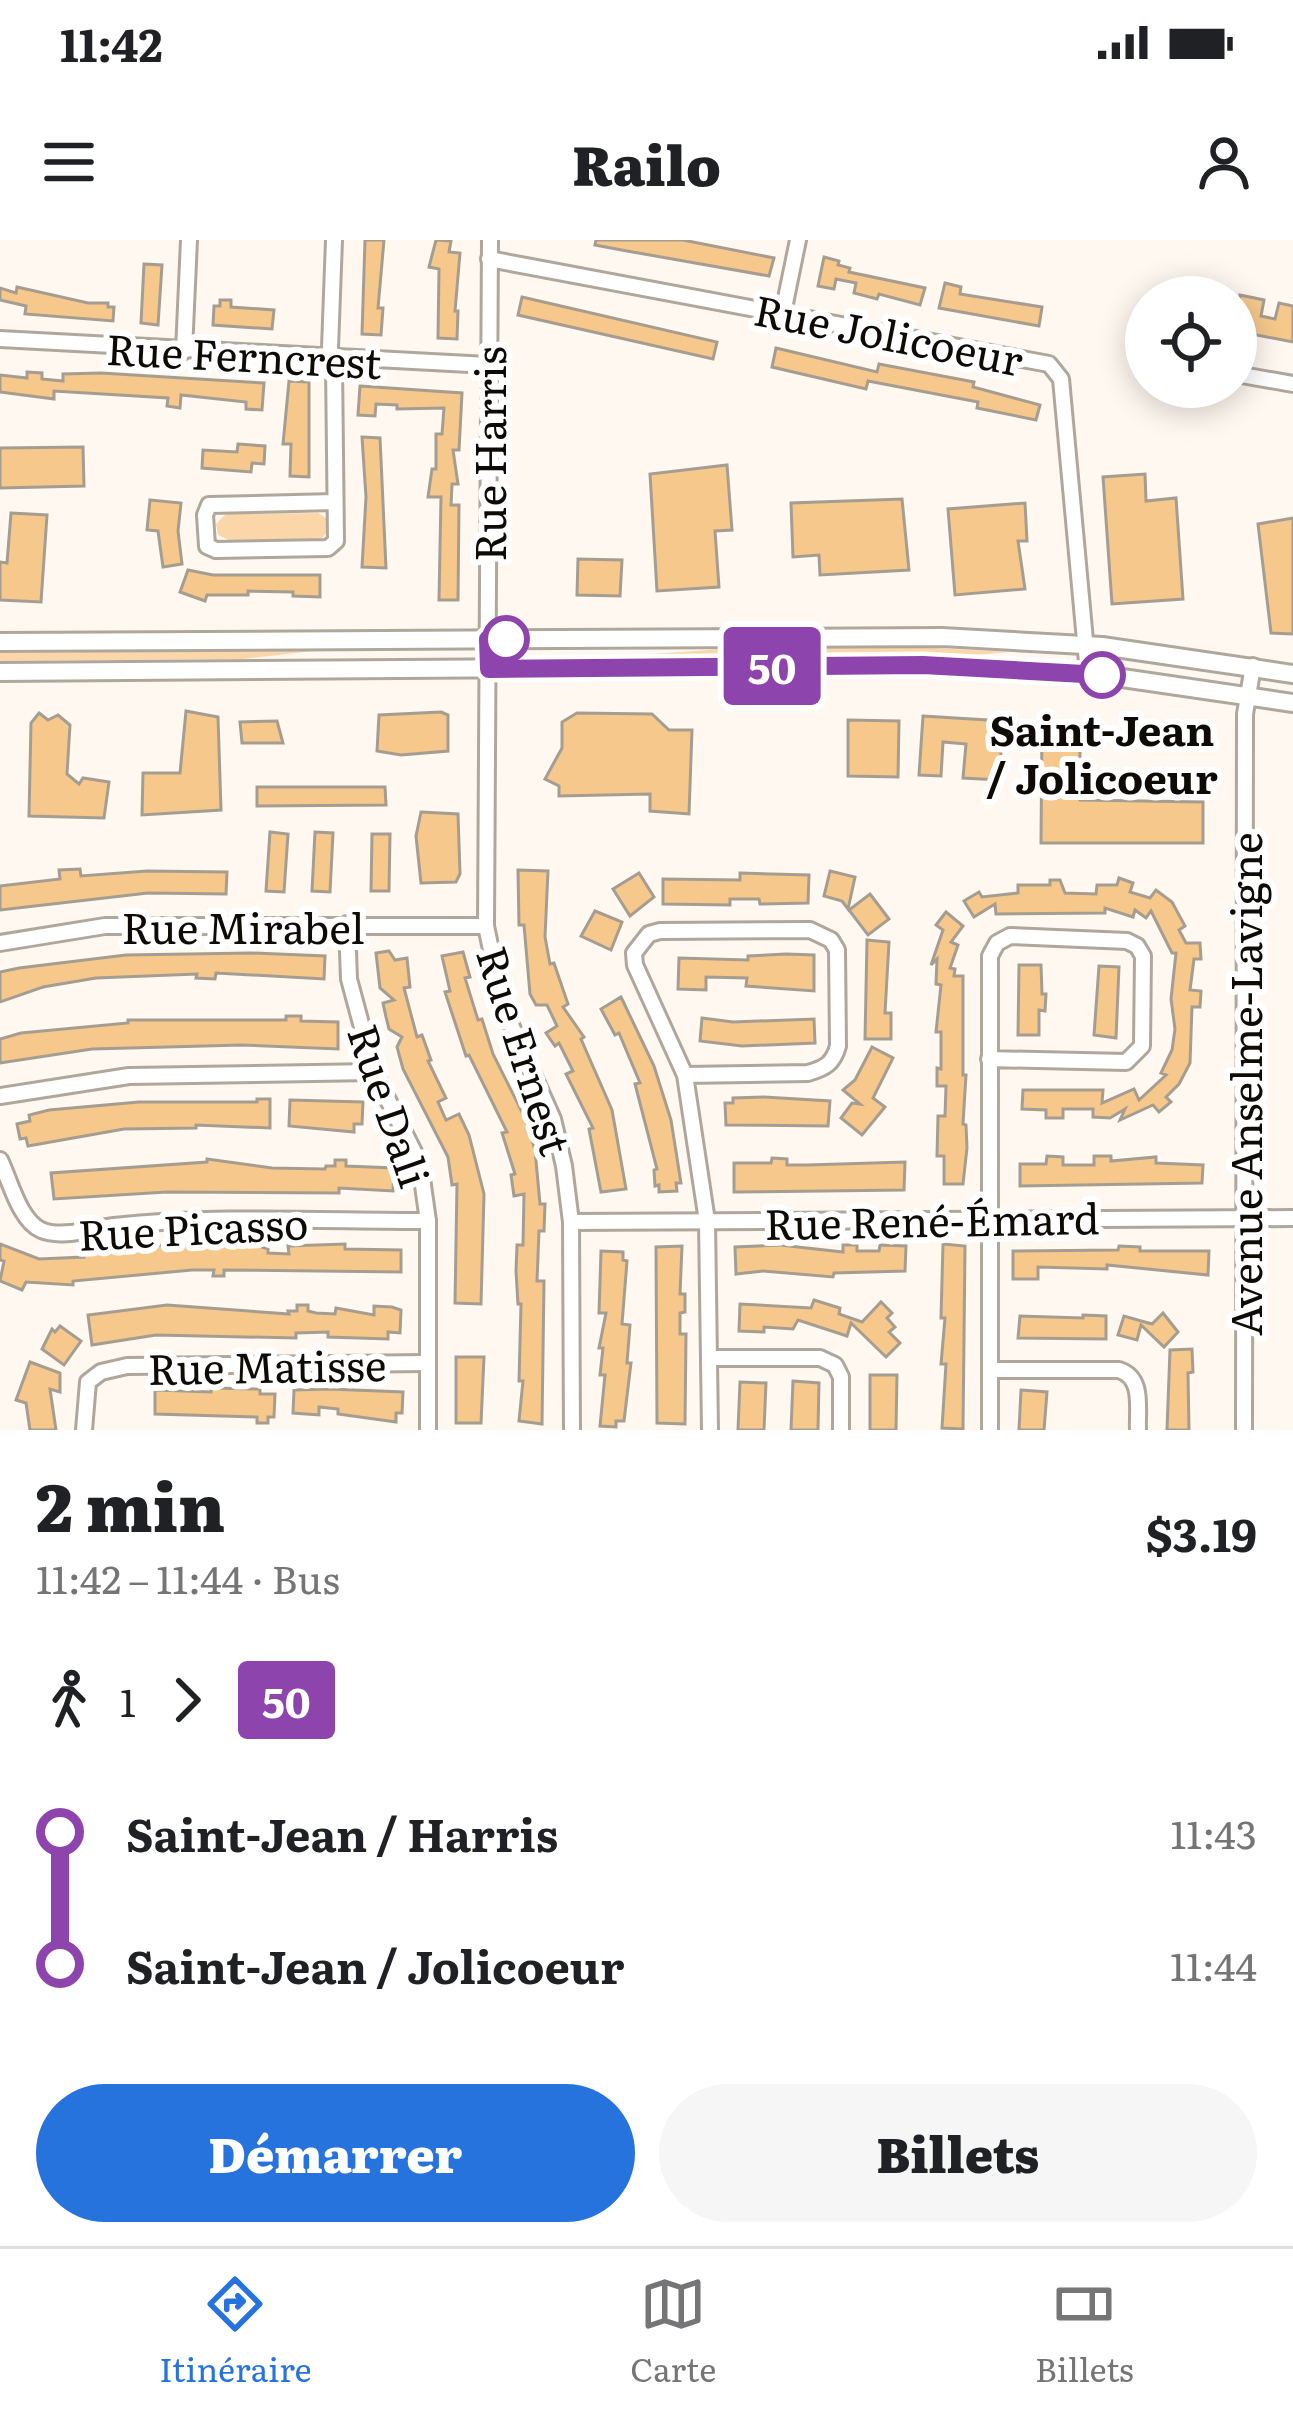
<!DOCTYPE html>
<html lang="fr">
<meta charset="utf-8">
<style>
:root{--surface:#fff;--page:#f6f6f6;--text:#202124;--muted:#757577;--line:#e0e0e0;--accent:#2773de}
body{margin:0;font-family:Literata,serif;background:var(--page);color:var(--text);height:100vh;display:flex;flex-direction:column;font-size:45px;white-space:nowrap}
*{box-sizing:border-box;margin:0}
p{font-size:39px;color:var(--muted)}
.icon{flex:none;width:66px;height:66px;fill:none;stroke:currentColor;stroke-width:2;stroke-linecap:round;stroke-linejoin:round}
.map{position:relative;height:1190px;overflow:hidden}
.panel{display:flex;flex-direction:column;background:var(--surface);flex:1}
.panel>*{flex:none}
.badge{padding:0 24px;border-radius:9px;font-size:42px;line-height:78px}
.buttons{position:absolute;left:1125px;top:36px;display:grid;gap:24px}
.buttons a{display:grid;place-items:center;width:132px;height:132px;border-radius:50%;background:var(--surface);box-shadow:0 6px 30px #0003;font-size:60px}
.map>.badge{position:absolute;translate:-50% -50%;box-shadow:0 0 0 6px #fff}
.legs{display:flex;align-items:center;gap:18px;height:132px;padding:0 36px;font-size:39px}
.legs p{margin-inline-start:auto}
.overview{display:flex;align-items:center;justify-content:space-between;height:204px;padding:0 36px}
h1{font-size:66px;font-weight:800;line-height:90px}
.button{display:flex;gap:24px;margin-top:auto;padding:24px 36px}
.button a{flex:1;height:138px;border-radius:72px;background:var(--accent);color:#fff;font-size:48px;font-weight:800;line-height:138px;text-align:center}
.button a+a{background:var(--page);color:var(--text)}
ul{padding:0 36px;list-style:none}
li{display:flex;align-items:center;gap:42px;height:132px;font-size:45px}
li i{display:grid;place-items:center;width:18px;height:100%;margin:0 15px;background:currentColor}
li i::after{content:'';width:30px;height:30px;margin:-15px;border:9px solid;border-radius:50%;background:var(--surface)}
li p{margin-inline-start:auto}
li:first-child i{background:linear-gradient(#0000 50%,currentColor 0)}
li:last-child i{background:linear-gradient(currentColor 50%,#0000 0)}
.status{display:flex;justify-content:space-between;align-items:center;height:84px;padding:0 60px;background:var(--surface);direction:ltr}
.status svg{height:33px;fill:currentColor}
header{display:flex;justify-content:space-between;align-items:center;height:156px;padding:0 36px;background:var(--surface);font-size:54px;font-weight:800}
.dock{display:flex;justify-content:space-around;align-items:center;height:168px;border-top:3px solid var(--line);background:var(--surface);font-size:33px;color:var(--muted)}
.dock a{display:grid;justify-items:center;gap:6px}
.dock .current{color:var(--accent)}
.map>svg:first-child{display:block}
.green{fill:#fad6a8}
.building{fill:#f7c88b;stroke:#a69d91;stroke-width:3}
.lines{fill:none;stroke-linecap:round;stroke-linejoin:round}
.minor-casing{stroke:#b0a79c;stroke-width:20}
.major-casing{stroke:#b0a79c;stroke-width:22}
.minor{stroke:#fff;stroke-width:14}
.major{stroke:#fff;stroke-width:16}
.line-1-casing{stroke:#fff;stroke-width:27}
.line-1{stroke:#8e44ad;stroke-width:18}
.stop-1-dot{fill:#fff;stroke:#8e44ad;stroke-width:6}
.labels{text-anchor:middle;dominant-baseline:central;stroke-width:12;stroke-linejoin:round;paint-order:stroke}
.street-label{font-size:42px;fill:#0e0b07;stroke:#fff}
.stop-label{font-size:42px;font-weight:bold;fill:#0e0b07;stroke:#fff}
</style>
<div class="status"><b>11:42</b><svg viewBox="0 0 49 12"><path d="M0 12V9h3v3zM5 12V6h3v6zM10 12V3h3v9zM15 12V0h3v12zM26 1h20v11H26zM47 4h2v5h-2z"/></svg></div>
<header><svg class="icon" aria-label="menu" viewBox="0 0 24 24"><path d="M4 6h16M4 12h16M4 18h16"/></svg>Railo<svg class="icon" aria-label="person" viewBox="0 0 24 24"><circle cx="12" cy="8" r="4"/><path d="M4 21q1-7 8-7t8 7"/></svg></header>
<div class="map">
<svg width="1293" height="1190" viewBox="0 0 1293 1190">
<rect width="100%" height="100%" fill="#fef8f0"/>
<g class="green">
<path d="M318,273L328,279L329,290L320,300H229L218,295L216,284L226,274Z"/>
<path d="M915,407L1010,412L974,415L653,414L737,408Z"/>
<path d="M322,410L243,419L0,421V413Z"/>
</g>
<g class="building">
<path d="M365,0H384L378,68H383L381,95L362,94Z"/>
<path d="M436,0L451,1L449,12L460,13L455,71H458L457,99L438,98L439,29L429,27Z"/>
<path d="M596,0H683L774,18L769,36L627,11L595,5Z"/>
<path d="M824,17L839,21L838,25L850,28L849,32L925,48L920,65L879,54L877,59L854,53L856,43L836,39L834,49L818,46Z"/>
<path d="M144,24L162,25L158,85L141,83Z"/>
<path d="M945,43L961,47L960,54L1042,67L1039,86L939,68Z"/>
<path d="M17,47L88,63H108V67H114L113,81L25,74L26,66L0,60V48L16,53Z"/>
<path d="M1240,55L1264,60L1261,76L1275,79L1279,63L1293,66V102L1236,91Z"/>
<path d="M522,57L717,102L713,119L518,75Z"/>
<path d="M220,60H231V67L274,70L272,89L213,85L214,66H220Z"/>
<path d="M776,108L877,132L879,124L974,142L973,147L1040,165L1036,180L977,168L978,162L868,141L866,149L772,127Z"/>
<path d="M27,132L42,133V139L63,141V134L101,133L264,143L262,170L246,169V162L181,155L180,168L167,166L168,158L54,151V159L0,152V135L27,138Z"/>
<path d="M289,141L309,142V237L290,236L291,204H283Z"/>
<path d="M360,146L462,153L459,210H453L458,244H452L451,265H459L458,360H439L441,257H428L432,229H436V194H442L444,168L397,169V165L376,164L375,176L358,175Z"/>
<path d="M362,197L380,198L386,328L362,327L366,257Z"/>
<path d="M238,204L265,206L264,224L252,223L251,232L202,228L203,210L237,212Z"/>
<path d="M83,207L84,246L0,248V208Z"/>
<path d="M727,225L732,290L715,291L719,347L657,351L650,234Z"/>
<path d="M1145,234L1146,261L1176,258L1183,359L1112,364L1103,237Z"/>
<path d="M902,259L909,330L820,335L819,315L793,317L791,263Z"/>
<path d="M150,260L181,263L178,291L182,324L163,327L158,291L147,290Z"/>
<path d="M1025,263L1027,301H1018L1025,349L955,355L948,269Z"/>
<path d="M11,273L47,275L41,362L0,360V322L7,323Z"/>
<path d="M1293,278V394L1271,393L1258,284Z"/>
<path d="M578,319L622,320L620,356L577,355Z"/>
<path d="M188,330L213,335H320V357L293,356V352L248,351V355H207L205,361L180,352Z"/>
<path d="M186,471L218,477L221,570L142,575L143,533H180Z"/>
<path d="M441,472L448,475V511L401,515L377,511L379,475Z"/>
<path d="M39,473L48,480L58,475L70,485L67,534L79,544L83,538L109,542L104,578L29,576L31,483Z"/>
<path d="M577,473L652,474L669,490H692L689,574L650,571V554L559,556V546L545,539L562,508V482Z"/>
<path d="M923,476L1003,481L999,540L963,538L966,504L943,502L941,536L919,535Z"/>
<path d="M848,480L899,481L898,537L848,536Z"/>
<path d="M277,481L283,503H242L240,482Z"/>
<path d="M1042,483L1080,484V560L1203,562V603H1041Z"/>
<path d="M257,547H385L386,565L257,566Z"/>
<path d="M421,572L458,574L460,634L456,642L421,643L416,596Z"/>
<path d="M270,592L288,594L284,652L266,651Z"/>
<path d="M315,592L333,593L330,652L312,651Z"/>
<path d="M372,594H390L389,651H371Z"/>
<path d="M80,629L81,636L147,631L227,632L226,654L148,653L0,670V646L60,639L59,630Z"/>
<path d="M518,630L548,631L545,697L550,724L554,723L568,764L563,767L584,797L581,799L612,870L626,949L601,952L589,889L593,888L566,834L573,831L559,803L555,806L546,793L557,786L547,765H536L530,754L524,685H519Z"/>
<path d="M830,631L855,637L848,669L842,661L824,656Z"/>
<path d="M639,633L654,657L630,676L613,649Z"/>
<path d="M740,633L809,635L808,663L760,664L759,659H730V665L663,664V639L740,640Z"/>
<path d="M1119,638L1133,643L1130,652L1150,658L1156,650L1172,662L1185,686L1179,690L1186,703H1200L1201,719H1194L1190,750L1201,751L1200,767H1192L1190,823L1179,844L1166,857L1171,862L1159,872L1153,865L1120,880L1125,869L1110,878L1093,877V869H1063V878H1046V870L1022,869L1023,850H1103L1102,863L1134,849L1139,860L1166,835L1161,833L1172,810L1175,789L1171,759L1176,713H1172L1151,671L1146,678L1135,670L1133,677L1105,668V673L996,674L995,664L974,677L964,661L979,652L982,657L1018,653V645H1050V640H1060L1065,653L1096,654L1097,645H1117Z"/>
<path d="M870,654L889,679L868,695L849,670Z"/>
<path d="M595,671L622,682L611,710L581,696Z"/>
<path d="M946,672L963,686L951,702L958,705L950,728L955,729L954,736H963V835H966L963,884L966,885L967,908L963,944H944V916H937L938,876H945L946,846H937V828L941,829V792H936L941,745L936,744L937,719L931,725L943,690L936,685Z"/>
<path d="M867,700L889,702L885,773H891V799H865Z"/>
<path d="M389,711L395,720L407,718L410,747L404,748L417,797L422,795L431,820L428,821L446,858L438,862L446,880L459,874L469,895L484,954L481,1064L455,1063L457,944L452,945L448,917L403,829L397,807L402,797L389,789L386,777L383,763L394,760L380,748L376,713Z"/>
<path d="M463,712L470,737L465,738L478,780L482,779L493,814L526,880L535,910L540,964H545L544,991H539L537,1041H544L542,1184L519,1181L523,1141H519L521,1064H518L516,1031L517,1005H523L524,954L514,956L511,935L515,934L502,893L507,892L469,815L466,816L445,752L450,751L442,716Z"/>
<path d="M251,713L325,716L324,739L216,733L215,739L196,738L197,734L96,738L43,747L0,762V732L19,728L126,715Z"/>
<path d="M786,714L814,715V751L746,746L747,738L706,737V750L678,749L679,718L748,720V716Z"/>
<path d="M1019,725H1041L1042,754H1046L1045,771L1039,770V795H1018Z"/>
<path d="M1099,726L1119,727L1116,798L1094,795Z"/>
<path d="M621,757L654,826L671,880L681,943H676L677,951L659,952V945L655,946L654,930L657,929L635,844L640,843L619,793L615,795L601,769Z"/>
<path d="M286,776H301V781L338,782V809L242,805L92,809L0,823V799L21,793L128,783V780H286Z"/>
<path d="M702,778L733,782L814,779L815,803L742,806L700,801Z"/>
<path d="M872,807L893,818L873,858L885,867L862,895L841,878L852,863L860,864L843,850L855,840Z"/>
<path d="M764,857L830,861L828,886L726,885L725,863H733V858Z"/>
<path d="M257,859H270V888L196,885V888L124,889L28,906L26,898L20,899L17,884L30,881L29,875L49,870L139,862H257Z"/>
<path d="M290,860L363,862L362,884H354V892L289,886Z"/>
<path d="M1047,916L1063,917V925H1094V916H1111V921L1156,917V923L1203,925L1202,943L1020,946V924H1046Z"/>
<path d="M772,918L787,919V925H807L905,922L904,950L734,952V923H771Z"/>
<path d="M207,919L272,928L325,929L326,926H335V920H346V926L394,928L393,951L339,948V953L167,952L54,959L51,933L207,922Z"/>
<path d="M0,1004L39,1019L84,1017L83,1012L164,1005L259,1006L268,1009V1013L289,1014L288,1006L345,1004V1009L401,1010V1032L224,1030V1036H213L214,1030H192L73,1041V1045L26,1042L22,1050L0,1041L4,1021L0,1020Z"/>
<path d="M943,1004L965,1006L963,1189L942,1188L946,1124H941L945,1078H941Z"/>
<path d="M780,1005L843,1012V1005H857V1011H879L880,1005L906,1006L905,1031L834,1033L833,1037L763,1031L736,1034L735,1007Z"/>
<path d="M682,1006L680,1054H685V1072L680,1073V1094H686L685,1184L657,1183L656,1007Z"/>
<path d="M1119,1006L1140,1007V1011H1209L1208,1035L1107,1025V1029L1038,1027V1039H1013V1011L1118,1010Z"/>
<path d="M601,1011L623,1012V1020L627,1021L622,1084L630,1085L627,1123H631L624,1181H616V1187L600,1186L605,1135H600L603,1108H599L606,1073H599Z"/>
<path d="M814,1060L840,1068L839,1074L862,1082L881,1062L892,1073L887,1078L895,1087L889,1092L900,1103L886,1117L851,1083L847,1096L798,1080L793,1089L764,1087V1092L739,1091L740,1064L811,1068Z"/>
<path d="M167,1065L289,1074L288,1071H297V1065H308V1071L316,1073L335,1074L336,1068L374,1075V1066L392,1067L401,1070L400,1093L388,1092V1099L328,1097V1092L296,1093V1098L156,1095L92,1105L88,1075Z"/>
<path d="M1163,1073L1178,1092L1164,1107L1141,1085L1137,1100L1118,1095L1124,1076L1152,1084Z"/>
<path d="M1083,1075L1106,1076V1099L1018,1098L1020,1076L1083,1078Z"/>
<path d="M60,1086L81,1101L64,1125L42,1109L52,1089L55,1092Z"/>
<path d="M1192,1109L1193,1132L1188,1133L1189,1190H1167L1170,1110Z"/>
<path d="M456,1117H484L481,1183H456Z"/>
<path d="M30,1122L60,1133V1152L50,1149L56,1190H30L26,1163L16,1160Z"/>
<path d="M870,1135H897L896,1190H870Z"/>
<path d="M793,1141L819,1143L818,1190H791Z"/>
<path d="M740,1142L766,1143L764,1190H738Z"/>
<path d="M211,1148L260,1149V1154H275L274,1177H268V1183H257V1177L155,1174V1150L211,1152Z"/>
<path d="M329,1149L403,1152L402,1173H396V1182L338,1174V1169L319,1167V1175L293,1173L294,1150Z"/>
<path d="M1021,1150L1047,1152L1044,1190H1019Z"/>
</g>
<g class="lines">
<defs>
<g id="minor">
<path d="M334,0L330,108L334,125L336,301L328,308L216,310L207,306L205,275L209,265L335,262"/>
<path d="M490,0L486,686L503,767L553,879L564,926L571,982L572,1190"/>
<path d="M489,19L1049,124L1061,139L1088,433"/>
<path d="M783,73L798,0"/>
<path d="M0,99L488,125"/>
<path d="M184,111L189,0"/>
<path d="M1236,134L1293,144"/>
<path d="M347,684L349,739L374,832L420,924L428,981V1190"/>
<path d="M0,703L105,686H486"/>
<path d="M989,819L1126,822L1142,806L1143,716L1137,706L1127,701L1010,696L997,703L990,716V1190"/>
<path d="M685,835L808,833C825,828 833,824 838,806L837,710L831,700L810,690L660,691L649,694L634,713L635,725L685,835L707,981L710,1190"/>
<path d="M0,856L129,836L374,832"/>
<path d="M0,920C10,940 19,980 41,990C62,999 92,988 114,986C218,975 324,981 428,981"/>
<path d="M571,982L1293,978"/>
<path d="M710,1118H820L835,1125L841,1137V1190"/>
<path d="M990,1130H1119C1144,1138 1137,1168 1138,1190"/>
<path d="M84,1190L88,1142L101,1132L127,1126L428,1123"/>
<path d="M1244,1190L1245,474L1253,426"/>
</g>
<g id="major">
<path d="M0,402L942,397L1102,406L1293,434"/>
<path d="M0,432L923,425L1088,433L1293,463"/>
</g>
</defs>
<use href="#minor" class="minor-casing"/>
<use href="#major" class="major-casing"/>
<use href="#minor" class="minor"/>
<use href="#major" class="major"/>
</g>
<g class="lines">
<defs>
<path id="line-1" d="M506,399H488L489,429L923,425L1102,435"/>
</defs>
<use href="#line-1" class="line-1-casing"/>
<use href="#line-1" class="line-1"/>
</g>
<g class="stop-1-dot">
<circle cx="506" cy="399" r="21"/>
<circle cx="1102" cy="435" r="21"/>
</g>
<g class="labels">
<g class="street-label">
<text transform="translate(889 93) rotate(11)">Rue Jolicoeur</text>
<text transform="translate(244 114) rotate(3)">Rue Ferncrest</text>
<text transform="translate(488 214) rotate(-90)">Rue Harris</text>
<text x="243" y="686">Rue Mirabel</text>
<text transform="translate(526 810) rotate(72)">Rue Ernest</text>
<text transform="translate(1244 844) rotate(-90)">Avenue Anselme-Lavigne</text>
<text transform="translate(391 865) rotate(71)">Rue Dali</text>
<text transform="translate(932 979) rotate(-1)">Rue René-Émard</text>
<text transform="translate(193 987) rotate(-3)">Rue Picasso</text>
<text transform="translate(267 1125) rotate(-1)">Rue Matisse</text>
</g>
<g class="stop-label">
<text x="1102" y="488">Saint-Jean<tspan x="1102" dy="48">/ Jolicoeur</tspan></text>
</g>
</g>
</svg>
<div class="buttons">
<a><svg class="icon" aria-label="locate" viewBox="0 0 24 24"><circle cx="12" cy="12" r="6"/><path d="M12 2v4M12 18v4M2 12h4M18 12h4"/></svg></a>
</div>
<b class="badge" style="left:772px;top:426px;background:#8e44ad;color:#fff">50</b>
</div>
<section class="panel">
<div class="overview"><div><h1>2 min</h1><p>11:42 – 11:44 · Bus</p></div><b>$3.19</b></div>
<div class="legs"><svg class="icon" aria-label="walk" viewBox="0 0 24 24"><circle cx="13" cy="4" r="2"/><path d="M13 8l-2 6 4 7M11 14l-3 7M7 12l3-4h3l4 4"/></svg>1<svg class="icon" aria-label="forward" viewBox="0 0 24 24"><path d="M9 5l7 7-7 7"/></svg><b class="badge" style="background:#8e44ad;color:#fff">50</b></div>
<ul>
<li><i style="color:#8e44ad"></i><b>Saint-Jean / Harris</b><p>11:43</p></li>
<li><i style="color:#8e44ad"></i><b>Saint-Jean / Jolicoeur</b><p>11:44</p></li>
</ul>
<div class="button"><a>Démarrer</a><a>Billets</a></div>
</section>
<nav class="dock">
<a class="current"><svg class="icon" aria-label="directions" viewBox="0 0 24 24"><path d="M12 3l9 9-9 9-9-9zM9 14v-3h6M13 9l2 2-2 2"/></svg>Itinéraire</a>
<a><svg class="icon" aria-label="map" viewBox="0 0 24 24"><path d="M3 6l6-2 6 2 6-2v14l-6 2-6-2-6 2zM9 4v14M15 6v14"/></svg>Carte</a>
<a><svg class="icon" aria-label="tickets" viewBox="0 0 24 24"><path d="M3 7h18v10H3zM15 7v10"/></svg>Billets</a>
</nav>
